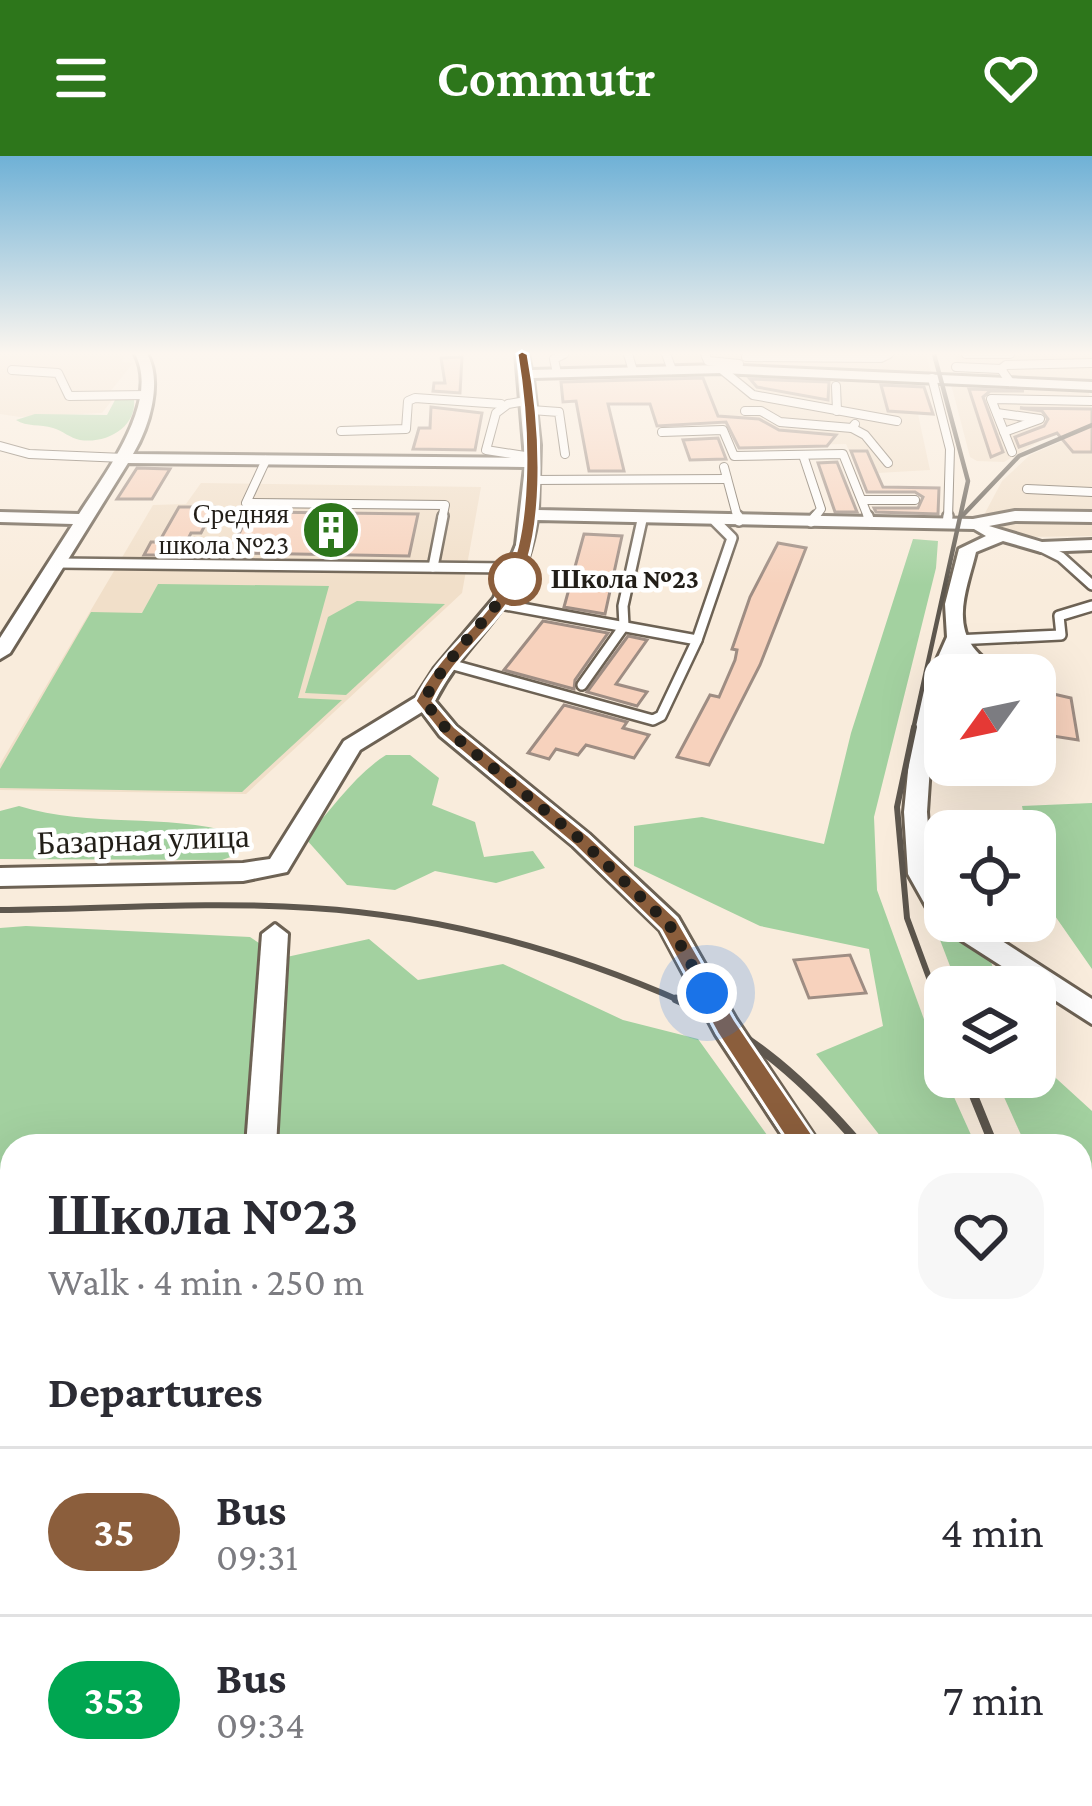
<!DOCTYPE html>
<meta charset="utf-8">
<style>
:root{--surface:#fff;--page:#f7f7f7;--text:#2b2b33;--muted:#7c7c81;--line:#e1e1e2;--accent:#2d761b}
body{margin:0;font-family:"Crimson Pro",serif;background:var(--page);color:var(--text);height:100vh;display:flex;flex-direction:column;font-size:45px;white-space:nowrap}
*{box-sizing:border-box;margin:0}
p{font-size:39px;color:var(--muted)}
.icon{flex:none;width:66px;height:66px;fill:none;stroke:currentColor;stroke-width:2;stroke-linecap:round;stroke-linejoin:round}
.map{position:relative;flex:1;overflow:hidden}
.side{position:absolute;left:0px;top:978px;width:1092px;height:672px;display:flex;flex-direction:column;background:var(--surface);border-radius:36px 36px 0 0;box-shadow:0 12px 48px #0002}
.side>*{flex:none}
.badge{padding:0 24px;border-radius:39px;font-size:42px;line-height:78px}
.needle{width:78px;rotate:237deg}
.buttons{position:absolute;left:924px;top:498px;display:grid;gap:24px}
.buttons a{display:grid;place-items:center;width:132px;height:132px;border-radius:24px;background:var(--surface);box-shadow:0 12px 48px #0002;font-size:60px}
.you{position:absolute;width:60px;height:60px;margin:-30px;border:9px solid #fff;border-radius:50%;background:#1a73e8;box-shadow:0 0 0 18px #1a73e833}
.map>.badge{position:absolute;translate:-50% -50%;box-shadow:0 0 0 6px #fff}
h2{padding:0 48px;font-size:45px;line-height:108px}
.round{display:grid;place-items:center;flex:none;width:126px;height:126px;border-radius:36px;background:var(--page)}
.head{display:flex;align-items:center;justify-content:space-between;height:204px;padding:0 48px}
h1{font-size:57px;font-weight:600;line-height:90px}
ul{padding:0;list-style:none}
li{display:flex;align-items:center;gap:36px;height:168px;padding:0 48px;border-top:3px solid var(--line)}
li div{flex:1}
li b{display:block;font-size:45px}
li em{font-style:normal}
li .badge{min-width:132px;font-weight:700;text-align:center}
header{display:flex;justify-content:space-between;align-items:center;height:156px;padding:0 48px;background:var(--accent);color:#fff;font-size:54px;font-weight:600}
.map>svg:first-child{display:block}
.built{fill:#f1dfc9}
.green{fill:#a3d1a0}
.building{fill:#f7d2bd;stroke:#9e8d83;stroke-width:3}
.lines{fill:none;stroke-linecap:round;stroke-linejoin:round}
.lane-far2-casing{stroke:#6d6254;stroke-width:10}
.lane-far1-casing{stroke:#6d6254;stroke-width:14}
.lane-casing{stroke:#6d6254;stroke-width:26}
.street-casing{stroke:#6d6254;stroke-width:6}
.lane-far2{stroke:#fff;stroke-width:8}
.lane-far1{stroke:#fff;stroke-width:9}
.lane{stroke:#fff;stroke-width:20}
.street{fill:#fff;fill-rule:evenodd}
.rail-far3{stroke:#5e574e;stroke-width:4.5}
.rail-far2{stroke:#5e574e;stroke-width:6}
.rail-far1{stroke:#5e574e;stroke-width:9}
.rail{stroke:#5e574e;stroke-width:10}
.line{fill:#8b5e3c;stroke:#fff;stroke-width:3}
.walk{stroke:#221e18;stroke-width:12;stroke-dasharray:0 21.6}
.stop-dot{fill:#fff;stroke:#8b5e3c;stroke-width:6}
.labels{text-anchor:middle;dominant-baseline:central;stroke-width:9;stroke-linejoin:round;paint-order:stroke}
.far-poi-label{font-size:27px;fill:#221e18;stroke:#fff;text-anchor:end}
.far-stop-label{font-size:27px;font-weight:bold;fill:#221e18;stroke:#fff;text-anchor:start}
.street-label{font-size:33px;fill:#221e18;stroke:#fff}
</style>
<header><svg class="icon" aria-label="menu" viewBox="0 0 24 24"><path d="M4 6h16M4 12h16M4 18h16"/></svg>Commutr<svg class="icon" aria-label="heart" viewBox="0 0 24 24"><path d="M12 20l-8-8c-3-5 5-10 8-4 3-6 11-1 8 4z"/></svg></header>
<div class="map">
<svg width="1092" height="1650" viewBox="0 0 1092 1650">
<rect width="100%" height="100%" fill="#f9ecdc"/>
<g class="built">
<path d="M0,198H124L122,206L133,207L109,237L116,239L102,257L20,261L0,258Z"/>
<path d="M551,198H926L931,216L738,208L551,212Z"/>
<path d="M954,198H1092V225L961,217Z"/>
<path d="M750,219L915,225L918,230L913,235L930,314L860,318L846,288L749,290L739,266L663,267L669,221Z"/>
<path d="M959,226L1089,236L1092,267L1040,285L1004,306L977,305L970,301L951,228Z"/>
<path d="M1092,272V380L1027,381L996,371L985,357L1002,325L1030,299Z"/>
<path d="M201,327L481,331L462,437L246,638L0,634V608L153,349L186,348Z"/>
</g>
<g class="green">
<path d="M134,243C137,271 107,288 80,284C70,282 63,275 53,272C40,268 27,271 16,264L35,258L107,259L115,244Z"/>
<path d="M913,383L938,385L936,412L874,661L877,734L945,921L976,990H888L816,898L883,870L869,793L760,770L634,710V670L702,661L824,688L851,577Z"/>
<path d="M158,428L329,430L298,542L342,544L242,636L0,632V613L91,456L142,457Z"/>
<path d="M357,445L445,448L346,539L305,537L328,461Z"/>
<path d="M386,599H410L439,622L432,649L475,666L484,701L533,695L545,712L496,727L435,715L395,734L347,729L305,682C333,653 353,620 386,599Z"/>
<path d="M1092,647V813L1039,737L1035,675H1027L1022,650Z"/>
<path d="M19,650C91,672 165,657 235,677L239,698L222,704L0,703V655Z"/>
<path d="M929,675L945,682V765H978L999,831H958L924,742Z"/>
<path d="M26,770L250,781L282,802L369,783L418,824L503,808L623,864L698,883L775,990H12V1136L0,1121V772Z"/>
<path d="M1035,903L1092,955V1139L1080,1112V990H1026L995,921H1035Z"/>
<path d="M508,1638H1068L1069,1650H508Z"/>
</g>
<g class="building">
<path d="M462,201L460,237L433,235L434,227H445L441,202Z"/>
<path d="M703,222L718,260L759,263L779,274L836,279L827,290L739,292L726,266L657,270L650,248H608L624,315H589L576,245L563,246L561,226Z"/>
<path d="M750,223L829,226L828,244L757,231Z"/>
<path d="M881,229L924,231L933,258L888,255Z"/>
<path d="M969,233L1024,235H990L983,241L1003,296L991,301Z"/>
<path d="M431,251L482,257L475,294L413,293L419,272H430Z"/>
<path d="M1020,252L1092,253V296H1073L1057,277L1019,291L1015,281L1044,270L1048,263L1042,255Z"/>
<path d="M718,282L726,303L690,304L683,284Z"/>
<path d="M851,295H867L883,331L939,332L938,358L876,356L874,352H918L923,341L915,336H867Z"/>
<path d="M837,306L857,356H835L818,307Z"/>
<path d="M137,312L170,313L152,343H117Z"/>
<path d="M179,351H214L201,377H191L180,399H144L151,386H159Z"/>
<path d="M258,356L341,357L418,358L409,400L238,397L244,382H237L247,361Z"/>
<path d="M584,378L622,380L605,458L564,451Z"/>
<path d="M778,387L806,392L760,509L709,609L677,601L710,539L719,541L735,504L737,494L732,493L750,441Z"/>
<path d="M543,465L608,477L575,524L574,533L504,514Z"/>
<path d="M628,480L647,484L616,528L647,536L637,550L587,536Z"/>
<path d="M1049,537L1071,542L1078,584L1040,578V546L1047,548Z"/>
<path d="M564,549L627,566L623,572L649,579L634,602L586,589L578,599L556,593L549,603L528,597Z"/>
<path d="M850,799L866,837L809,842L794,804Z"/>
</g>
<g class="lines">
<defs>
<g id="lane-far2">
<path d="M628,198L633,215"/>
<path d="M666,198L672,214"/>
<path d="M705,198L708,205L739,208"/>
<path d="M966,198H1010"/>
<path d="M746,201L881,202L889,198"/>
<path d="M956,211L1001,213"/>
<path d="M721,213L753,239L897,265"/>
<path d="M12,214L58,217L69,240L147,239"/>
<path d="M557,217L554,203L564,198"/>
<path d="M932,222L950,293L948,363"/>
<path d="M1010,226L1001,213L1006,209L1092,207"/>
<path d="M836,230L837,255"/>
<path d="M531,244L508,248L496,257L486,294L531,301"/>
<path d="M531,254L559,256L565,298"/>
<path d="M745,255H761L780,266L852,272"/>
<path d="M997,257L1040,263L1004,276"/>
<path d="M855,268L852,272L865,279L888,307"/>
<path d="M341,275L406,273L408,245L415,242L501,248"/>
<path d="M662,276L723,274L734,300L843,298L869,363"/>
<path d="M0,290L29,298L124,302"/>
<path d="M1012,296L991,243L1092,245"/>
<path d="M803,299L821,353L813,363"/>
<path d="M266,304L246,347L445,349L442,363"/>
<path d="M724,311L738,363"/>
<path d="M531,324L727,323"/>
<path d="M1027,333L1092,336"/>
<path d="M862,344H915"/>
</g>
<g id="lane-far1">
<path d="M738,360L739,365"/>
<path d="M868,360L870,366"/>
<path d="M811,366L816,360"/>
<path d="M947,367L948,360"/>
<path d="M1041,391L1061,401L1092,429"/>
<path d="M58,407L518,412"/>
<path d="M433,411L443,360"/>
<path d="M500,448L697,484"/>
<path d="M955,484L1061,479L1059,460L1092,450"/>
<path d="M446,507L653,564L661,560L697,484L732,382L715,365"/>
<path d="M582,529L624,470L623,450L642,364"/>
</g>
<path id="lane" d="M0,1512L12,1511"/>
<g id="street">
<path d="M135,198H147C163,226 149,272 133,298L525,302L516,198H528L531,214L721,209L1092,226V234L721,217L533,222L540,289L538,354L973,363L1015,355L1092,356V366L1015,365L989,370L1042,386L1092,384V394L1041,396L1003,385L976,396C969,426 952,463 973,491C980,501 992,508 1001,518L980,519L958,498L949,519H945L931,595L927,656L931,712L945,743V765H971L1092,843V868L936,768L908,718L904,656L910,595L923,535L947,481L945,448L959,393L986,380L974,373L537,364C521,461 474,470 435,545L456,570L589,678L678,761L736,863L821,990H789L716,879L660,774L573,690L440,580L422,556L360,594L287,716L243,725L0,730V712L243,707L270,703L344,585L416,541L434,513L494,442L516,389L525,311L128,307L10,497L0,503V482L73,368L0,366V356L79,358C104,319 161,246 135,198Z"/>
<path d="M275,768L288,778L276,990H246L262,778Z"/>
<path d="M1080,1453L1092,1458V1518L1080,1513Z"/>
<rect x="194" y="1638" width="46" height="12"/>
</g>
</defs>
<use href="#lane-far2" class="lane-far2-casing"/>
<use href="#lane-far1" class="lane-far1-casing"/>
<use href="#lane" class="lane-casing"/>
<use href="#street" class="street-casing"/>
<use href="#lane-far2" class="lane-far2"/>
<use href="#lane-far1" class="lane-far1"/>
<use href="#lane" class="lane"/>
<use href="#street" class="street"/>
<g class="rail-far3">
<path d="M963,359L1019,300L1092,269"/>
<path d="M913,574L968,325L934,198"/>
</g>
<g class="rail-far2">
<path d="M914,571L897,651L907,762L938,846"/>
<path d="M0,754C103,753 209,745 312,752C441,760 565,794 683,846"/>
</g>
<g class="rail-far1">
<path d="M676,843C751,876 809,929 861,990"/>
<path d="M937,843L945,866"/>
<path d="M966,921L994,990"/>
</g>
<g class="rail">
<path d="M1080,1203L1092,1233"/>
<path d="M1080,1356L1092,1378"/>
</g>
</g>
<linearGradient id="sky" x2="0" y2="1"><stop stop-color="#6fb1d6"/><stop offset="0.46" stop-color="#fcf6ef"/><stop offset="1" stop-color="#fcf6ef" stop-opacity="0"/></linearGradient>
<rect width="1092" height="429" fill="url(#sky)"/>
<path class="line" d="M522,195L528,198C541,268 551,391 506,450C481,484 451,506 433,545L455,571L588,679L677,763L735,864L815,982L819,990L815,998H796L717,877L661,774L574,689L442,579L415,545C436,501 467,481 495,443C536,387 528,264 517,198Z"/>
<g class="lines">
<path class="walk" d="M515,423L517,419C490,465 447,497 424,545L448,575L581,684L669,768L707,837"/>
</g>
<defs>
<symbol id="building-disc" viewBox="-11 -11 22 22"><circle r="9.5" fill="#2d761b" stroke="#fff"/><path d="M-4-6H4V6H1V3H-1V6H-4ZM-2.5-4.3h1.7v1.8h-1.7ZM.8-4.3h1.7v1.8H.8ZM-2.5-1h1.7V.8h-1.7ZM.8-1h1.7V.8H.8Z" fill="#fff"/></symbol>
</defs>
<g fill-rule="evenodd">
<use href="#building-disc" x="298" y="341" width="66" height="66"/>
</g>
<circle class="stop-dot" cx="515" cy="423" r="24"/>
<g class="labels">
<g class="far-poi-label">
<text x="289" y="358">Средняя<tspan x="289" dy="31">школа №23</tspan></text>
</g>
<g class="far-stop-label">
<text x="551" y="423">Школа №23</text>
</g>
<g class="street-label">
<text transform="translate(143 683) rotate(-2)">Базарная улица</text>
</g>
</g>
</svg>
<div class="buttons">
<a><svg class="needle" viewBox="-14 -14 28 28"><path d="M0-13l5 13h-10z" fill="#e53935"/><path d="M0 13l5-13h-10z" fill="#7c7c81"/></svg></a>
<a><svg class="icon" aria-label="locate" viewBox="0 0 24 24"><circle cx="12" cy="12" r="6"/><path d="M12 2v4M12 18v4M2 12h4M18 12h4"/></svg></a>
<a><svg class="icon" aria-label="layers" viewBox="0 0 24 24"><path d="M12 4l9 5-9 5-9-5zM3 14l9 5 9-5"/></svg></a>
</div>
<div class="you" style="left:707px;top:837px"></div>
<section class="side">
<div class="head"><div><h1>Школа №23</h1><p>Walk · 4 min · 250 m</p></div><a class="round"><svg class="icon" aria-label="heart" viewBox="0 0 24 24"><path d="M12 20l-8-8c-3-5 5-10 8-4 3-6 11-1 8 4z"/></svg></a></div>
<h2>Departures</h2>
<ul>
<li><span class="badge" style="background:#8b5e3c;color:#fff">35</span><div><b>Bus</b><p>09:31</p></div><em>4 min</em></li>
<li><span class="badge" style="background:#00a651;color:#fff">353</span><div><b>Bus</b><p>09:34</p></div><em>7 min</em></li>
</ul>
</section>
</div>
